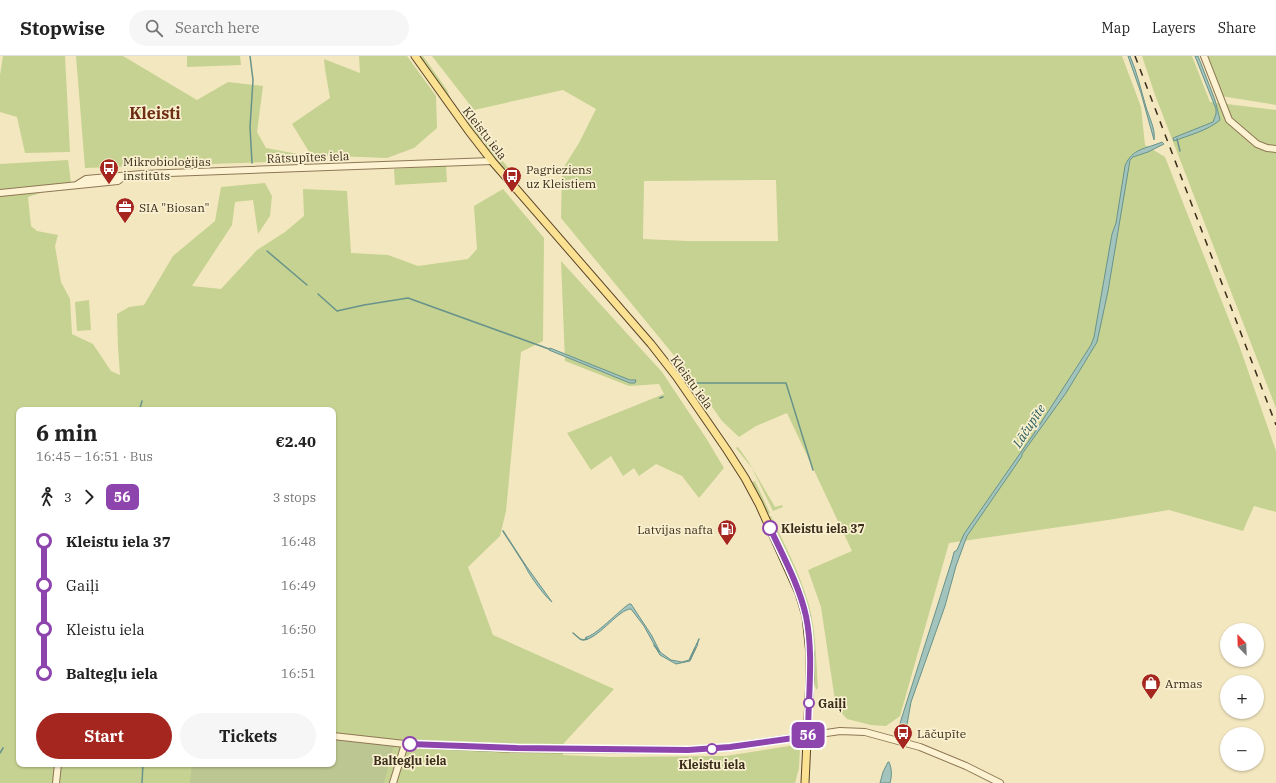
<!DOCTYPE html>
<meta charset="utf-8">
<style>
:root{--surface:#fff;--page:#f6f6f6;--text:#222;--muted:#767676;--line:#e0e0e0;--accent:#a4261e}
body{margin:0;font-family:"IBM Plex Serif",serif;background:var(--page);color:var(--text);height:100vh;display:flex;flex-direction:column;font-size:15px;white-space:nowrap}
*{box-sizing:border-box;margin:0}
p{font-size:13px;color:var(--muted)}
.icon{flex:none;width:22px;height:22px;fill:none;stroke:currentColor;stroke-width:2;stroke-linecap:round;stroke-linejoin:round}
.map{position:relative;flex:1;overflow:hidden}
.side{position:absolute;left:16px;top:351px;width:320px;height:360px;display:flex;flex-direction:column;background:var(--surface);border-radius:8px;box-shadow:0 1px 3px #0004}
.side>*{flex:none}
.badge{padding:0 8px;border-radius:6px;font-size:14px;line-height:26px}
.needle{width:26px;rotate:337deg}
.tools{position:absolute;left:1220px;top:567px;display:grid;gap:8px}
.tools a{display:grid;place-items:center;width:44px;height:44px;border-radius:50%;background:var(--surface);box-shadow:0 1px 3px #0004;font-size:20px}
.map>.badge{position:absolute;translate:-50% -50%;box-shadow:0 0 0 2px #fff}
.legs{display:flex;align-items:center;gap:6px;height:44px;padding:0 20px;font-size:13px}
.legs p{margin-inline-start:auto}
.headline{display:flex;align-items:center;justify-content:space-between;height:68px;padding:0 20px}
h1{font-size:22px;font-weight:700;line-height:30px}
.button{display:flex;gap:8px;margin-top:auto;padding:8px 20px}
.button a{flex:1;height:46px;border-radius:24px;background:var(--accent);color:#fff;font-size:16px;font-weight:700;line-height:46px;text-align:center}
.button a+a{background:var(--page);color:var(--text)}
ul{padding:0 20px;list-style:none}
li{display:flex;align-items:center;gap:14px;height:44px;font-size:15px}
li i{display:grid;place-items:center;width:6px;height:100%;margin:0 5px;background:currentColor}
li i::after{content:'';width:10px;height:10px;margin:-5px;border:3px solid;border-radius:50%;background:var(--surface)}
li p{margin-inline-start:auto}
li:first-child i{background:linear-gradient(#0000 50%,currentColor 0)}
li:last-child i{background:linear-gradient(currentColor 50%,#0000 0)}
header{display:flex;align-items:center;gap:24px;box-sizing:border-box;height:56px;padding:0 20px;background:var(--surface);border-bottom:1px solid var(--line)}
header strong{font-size:19px}
nav{display:flex;gap:22px;margin-inline-start:auto;font-size:14px}
.search{width:280px;height:36px;background:var(--page);display:flex;align-items:center;gap:10px;box-sizing:border-box;padding:0 14px;border-radius:22px;color:var(--muted);font-size:15px}
.map>svg:first-child{display:block}
.green{fill:#c6d291;fill-rule:evenodd}
.cemetery{fill:#bcc692}
.water{fill:#a2c4bc;stroke:#68938b}
.lines{fill:none;stroke-linecap:round;stroke-linejoin:round}
.stream{stroke:#68938b;stroke-width:1.5}
.minor-casing{stroke:#8e7755;stroke-width:8}
.major-casing{stroke:#5b442a;stroke-width:9}
.minor{stroke:#fdf3d3;stroke-width:6}
.major{stroke:#fbe192;stroke-width:7}
.rail{stroke:#3b2d1b;stroke-width:1.5;stroke-dasharray:7 7;stroke-linecap:butt}
.line-1-casing{stroke:#fff;stroke-width:9}
.line-1{stroke:#8e44ad;stroke-width:6}
.stop-1-dot{fill:#fff;stroke:#8e44ad;stroke-width:2}
.labels{text-anchor:middle;dominant-baseline:central;stroke-width:3.5;stroke-linejoin:round;paint-order:stroke}
.street-label{font-size:12px;fill:#3b2d1b;stroke:#f9f0cf}
.poi-label{font-size:12px;fill:#3b2d1b;stroke:#f9f0cf;text-anchor:start}
.stop-label{font-size:12px;font-weight:bold;fill:#3b2d1b;stroke:#f9f0cf;text-anchor:start}
.water-label{font-size:13px;font-style:italic;fill:#295d5d;stroke:#f9f0cf}
.district-label{font-size:16px;font-weight:bold;fill:#6d2e15;stroke:#f9f0cf}
</style>
<header>
<strong>Stopwise</strong>
<div class="search"><svg class="icon" aria-label="search" viewBox="0 0 24 24"><circle cx="10" cy="10" r="6"/><path d="M15 15l6 6"/></svg>Search here</div>
<nav><a>Map</a><a>Layers</a><a>Share</a></nav>
</header>
<div class="map">
<svg width="1276" height="727" viewBox="0 0 1276 727">
<rect width="100%" height="100%" fill="#f3e7bf"/>
<g class="green">
<path d="M3,0H65L70,96L25,97L17,61L0,56V19Z"/>
<path d="M76,0H123L197,44L228,26L263,30L257,76L266,92L298,98L300,105L85,112Z"/>
<path d="M187,0H240L241,9L187,11Z"/>
<path d="M359,0H407L436,40L437,72L414,92L387,102L308,99V94L292,68L330,42C328,28 325,17 324,3L360,17Z"/>
<path d="M419,0H423L447,34L451,43L444,37Z"/>
<path d="M432,0H1122L1141,51L1145,89L1165,101L1239,289L1276,395V456L1254,450L1243,475L1169,454L1108,464L949,487L900,660L886,670L871,669L847,663L836,651L821,551L808,514L852,495L787,357L756,370L739,381L722,365L686,314L561,162L562,114L579,87L596,53L563,34L474,54ZM776,124L778,185H687L643,183L644,125Z"/>
<path d="M1142,0H1192L1210,46L1276,54V352L1155,39Z"/>
<path d="M1208,0H1276V49L1221,40L1207,4L1209,3Z"/>
<path d="M463,56H464L485,83L483,86L470,70Z"/>
<path d="M486,86H488L520,127L518,128L516,127L483,90Z"/>
<path d="M68,104L71,127L28,141L31,170L37,175L58,179L55,190L61,226L70,243L72,278L93,288L111,315L120,319L118,291L117,258L129,251L144,249L173,200L215,165L221,131L265,127L272,140L270,160L258,178L253,144L235,146L232,169L192,230L221,233L257,194L285,176L304,160L303,133L347,135L351,197L388,199L418,210L468,203L477,193L474,150L503,133L544,182L543,285L521,296L506,455L500,480L468,511L493,579L614,633L564,687L563,699L610,701L726,700L795,689L800,693L799,712L795,727H0V108ZM19,354H333V708H19Z"/>
<path d="M446,110L447,126L395,129L394,113Z"/>
<path d="M561,205L662,316L706,382L724,412L699,442L682,420L656,408L639,420L634,412L623,420L611,400L591,414L567,377L664,338L659,328L629,330L565,305Z"/>
<path d="M89,244L91,274L77,275L75,246Z"/>
<path d="M738,391L748,405L775,451L782,449L783,451L773,455L752,412L736,392Z"/>
<path d="M755,425L770,457L768,458L757,439L752,426Z"/>
<path d="M771,460C785,489 800,518 809,549C816,575 816,604 818,632L816,634L813,619V589L809,566L800,532L769,461Z"/>
</g>
<path class="cemetery" d="M333,683L394,689L384,727H190L192,708H333Z"/>
<g class="water">
<path d="M1128,0H1130C1137,16 1141,34 1146,51C1149,61 1156,74 1154,84L1141,37Z"/>
<path d="M1195,0H1198L1215,44L1220,64C1207,75 1189,79 1174,85L1173,82L1213,66L1216,58V53Z"/>
<path d="M1162,86L1164,88L1148,96L1133,101L1130,104L1108,235L1097,286L1066,337L1022,398V400L967,480L956,510L945,550L911,646L906,674L899,673L901,664L952,504L954,496L957,494L964,478L1035,376L1091,289L1094,281L1112,178L1116,167L1125,110C1132,92 1146,93 1162,86Z"/>
<path d="M550,292L630,324H636L635,327H630L549,294Z"/>
<path d="M524,507L552,546C545,541 526,515 524,507Z"/>
<path d="M629,548H631L652,580L660,596L671,604L682,606L689,604L697,587L698,588L690,605L676,608L660,599L644,570L631,553C619,553 601,580 585,584L586,581C594,581 620,554 629,548Z"/>
<path d="M888,706H889C892,713 892,720 890,727H880L883,716Z"/>
</g>
<g class="lines">
<g class="stream">
<path d="M250,0L253,24L250,71L252,107"/>
<path d="M1177,83L1180,95"/>
<path d="M267,195L307,229"/>
<path d="M318,238L337,255L364,249L408,242L549,293"/>
<path d="M693,327H786L813,414"/>
<path d="M660,342L663,341"/>
<path d="M141,354L140,352L142,345"/>
<path d="M503,475L525,509"/>
<path d="M573,577L580,583L583,584L587,583"/>
<path d="M697,588L699,583"/>
<path d="M654,589L659,596"/>
<path d="M690,603L695,592"/>
<path d="M0,697L3,692"/>
<path d="M142,727L143,708"/>
</g>
<defs>
<g id="minor">
<path d="M1204,0L1229,64L1257,88L1267,92L1276,93"/>
<path d="M78,128L86,123L142,118L492,105"/>
<path d="M0,137L118,125L124,120"/>
<path d="M333,680L405,688L517,693L688,694L730,691L840,675L865,676L920,691L966,710L1000,727"/>
<path d="M56,727L58,708"/>
<path d="M393,727L405,688"/>
</g>
<path id="major" d="M415,0L468,74L492,105L651,288L676,320L727,394L745,422L759,448L799,537L806,560L810,598V622L805,727"/>
</defs>
<use href="#minor" class="minor-casing"/>
<use href="#major" class="major-casing"/>
<use href="#minor" class="minor"/>
<use href="#major" class="major"/>
<path class="rail" d="M1135,0L1276,369"/>
</g>
<g class="lines">
<defs>
<path id="line-1" d="M410,688L517,692L688,694L730,691L808,680C808,640 814,599 806,560C799,529 783,500 770,472"/>
</defs>
<use href="#line-1" class="line-1-casing"/>
<use href="#line-1" class="line-1"/>
</g>
<defs>
<symbol id="bus-pin" viewBox="-11 -11 22 30"><path d="M0 17L-7.5 6A9.5 9.5 0 1 1 7.5 6Z" fill="#a4261e" stroke="#f9f0cf"/><path d="M-5-6H5V4H4V6H2V4H-2V6H-4V4H-5ZM-3.5-4V0h7V-4ZM-3.5 1.2v1.5H-2V1.2ZM2 1.2v1.5H3.5V1.2Z" fill="#fff"/></symbol>
<symbol id="office-pin" viewBox="-11 -11 22 30"><path d="M0 17L-7.5 6A9.5 9.5 0 1 1 7.5 6Z" fill="#a4261e" stroke="#f9f0cf"/><path d="M-6-3h4V-5.5h4V-3h4V5H-6ZM-1-4.5V-3h2v-1.5ZM-6 0V1H6V0Z" fill="#fff"/></symbol>
<symbol id="fuel-pin" viewBox="-11 -11 22 30"><path d="M0 17L-7.5 6A9.5 9.5 0 1 1 7.5 6Z" fill="#a4261e" stroke="#f9f0cf"/><path d="M-5.5-6h7V0h2V4h1.3V-2.5L3-4.5l.8-.8L6-3V5H2.5V1h-1V6h-7ZM-4.2-4.7v3.2H.2V-4.7Z" fill="#fff"/></symbol>
<symbol id="shop-pin" viewBox="-11 -11 22 30"><path d="M0 17L-7.5 6A9.5 9.5 0 1 1 7.5 6Z" fill="#a4261e" stroke="#f9f0cf"/><path d="M-5-2.5h2.3a2.7 3.5 0 0 1 5.4 0H5L5.5 6h-11ZM-1.5-2.5h3a1.5 2.3 0 0 0-3 0Z" fill="#fff"/></symbol>
</defs>
<g fill-rule="evenodd">
<use href="#bus-pin" x="98" y="101" width="22" height="30"/>
<use href="#bus-pin" x="501" y="109" width="22" height="30"/>
<use href="#office-pin" x="114" y="140" width="22" height="30"/>
<use href="#fuel-pin" x="716" y="462" width="22" height="30"/>
<use href="#shop-pin" x="1140" y="616" width="22" height="30"/>
<use href="#bus-pin" x="892" y="666" width="22" height="30"/>
</g>
<g class="stop-1-dot">
<circle cx="770" cy="472" r="7"/>
<circle cx="809" cy="647" r="5"/>
<circle cx="410" cy="688" r="7"/>
<circle cx="712" cy="693" r="5"/>
</g>
<g class="labels">
<g class="street-label">
<text transform="translate(485 77) rotate(52)">Kleistu iela</text>
<text transform="translate(308 101) rotate(-2)">Rātsupītes iela</text>
<text transform="translate(692 326) rotate(54)">Kleistu iela</text>
</g>
<g class="poi-label">
<text x="123" y="105">Mikrobioloģijas<tspan x="123" dy="14">institūts</tspan></text>
<text x="526" y="113">Pagrieziens<tspan x="526" dy="14">uz Kleistiem</tspan></text>
<text x="139" y="151">SIA "Biosan"</text>
<text x="713" y="473" text-anchor="end">Latvijas nafta</text>
<text x="1165" y="627">Armas</text>
<text x="917" y="677">Lāčupīte</text>
</g>
<g class="stop-label">
<text x="781" y="472">Kleistu iela 37</text>
<text x="818" y="647">Gaiļi</text>
<text x="410" y="704" text-anchor="middle">Baltegļu iela</text>
<text x="712" y="708" text-anchor="middle">Kleistu iela</text>
</g>
<g class="water-label">
<text transform="translate(1029 370) rotate(-57)">Lāčupīte</text>
</g>
<g class="district-label">
<text x="155" y="57">Kleisti</text>
</g>
</g>
</svg>
<div class="tools">
<a><svg class="needle" viewBox="-14 -14 28 28"><path d="M0-13l5 13h-10z" fill="#e53935"/><path d="M0 13l5-13h-10z" fill="#767676"/></svg></a>
<a>+</a>
<a>−</a>
</div>
<b class="badge" style="left:808px;top:679px;background:#8e44ad;color:#fff">56</b>
<section class="side">
<div class="headline"><div><h1>6 min</h1><p>16:45 – 16:51 · Bus</p></div><b>€2.40</b></div>
<div class="legs"><svg class="icon" aria-label="walk" viewBox="0 0 24 24"><circle cx="13" cy="4" r="2"/><path d="M13 8l-2 6 4 7M11 14l-3 7M7 12l3-4h3l4 4"/></svg>3<svg class="icon" aria-label="forward" viewBox="0 0 24 24"><path d="M9 5l7 7-7 7"/></svg><b class="badge" style="background:#8e44ad;color:#fff">56</b><p>3 stops</p></div>
<ul>
<li><i style="color:#8e44ad"></i><b>Kleistu iela 37</b><p>16:48</p></li>
<li><i style="color:#8e44ad"></i><span>Gaiļi</span><p>16:49</p></li>
<li><i style="color:#8e44ad"></i><span>Kleistu iela</span><p>16:50</p></li>
<li><i style="color:#8e44ad"></i><b>Baltegļu iela</b><p>16:51</p></li>
</ul>
<div class="button"><a>Start</a><a>Tickets</a></div>
</section>
</div>
